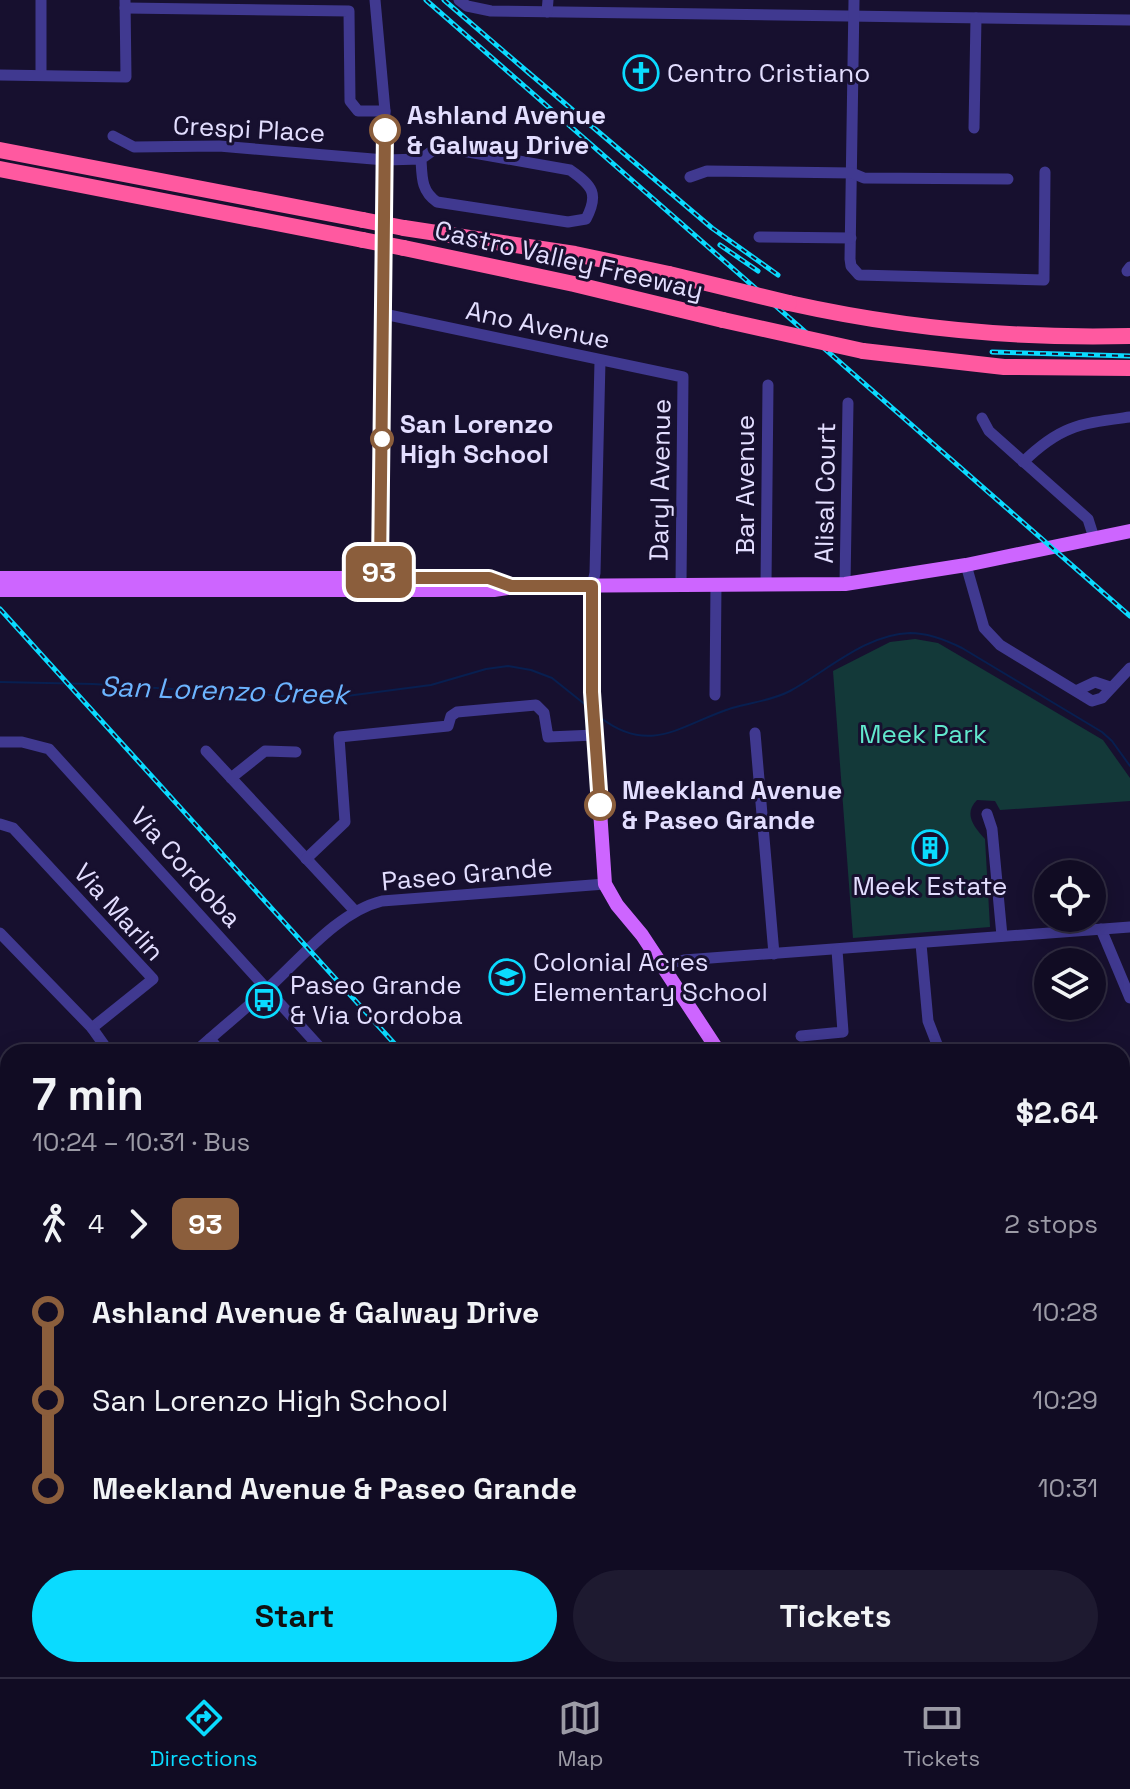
<!DOCTYPE html>
<meta charset="utf-8">
<style>
:root{--surface:#110c23;--page:#1e1a30;--text:#f1f3f6;--muted:#9c9ba6;--line:#302c41;--accent:#0adbff}
body{margin:0;font-family:"Space Grotesk",sans-serif;background:var(--page);color:var(--text);height:100vh;display:flex;flex-direction:column;font-size:30px;white-space:nowrap}
*{box-sizing:border-box;margin:0}
p{font-size:26px;color:var(--muted)}
.icon{flex:none;width:44px;height:44px;fill:none;stroke:currentColor;stroke-width:2;stroke-linecap:round;stroke-linejoin:round}
.map{position:relative;flex:1;overflow:hidden}
.details{position:absolute;left:0px;top:1044px;width:1130px;height:634px;display:flex;flex-direction:column;background:var(--surface);border-radius:24px 24px 0 0;box-shadow:0 4px 20px #0003,0 0 0 2px var(--line)}
.details>*{flex:none}
.badge{padding:0 16px;border-radius:12px;font-size:28px;line-height:52px}
.fabs{position:absolute;left:1034px;top:860px;display:grid;gap:16px}
.fabs a{display:grid;place-items:center;width:72px;height:72px;border-radius:50%;background:var(--surface);box-shadow:0 4px 20px #0003,0 0 0 2px var(--line);font-size:40px}
.map>.badge{position:absolute;translate:-50% -50%;box-shadow:0 0 0 4px #fff}
.legs{display:flex;align-items:center;gap:12px;height:88px;padding:0 32px;font-size:26px}
.legs p{margin-inline-start:auto}
.overview{display:flex;align-items:center;justify-content:space-between;height:136px;padding:0 32px}
h1{font-size:44px;font-weight:600;line-height:60px}
.action{display:flex;gap:16px;margin-top:auto;padding:16px 32px}
.action a{flex:1;height:92px;border-radius:48px;background:var(--accent);color:#111;font-size:32px;font-weight:600;line-height:92px;text-align:center}
.action a+a{background:var(--page);color:var(--text)}
ul{padding:0 32px;list-style:none}
li{display:flex;align-items:center;gap:28px;height:88px;font-size:30px}
li i{display:grid;place-items:center;width:12px;height:100%;margin:0 10px;background:currentColor}
li i::after{content:'';width:20px;height:20px;margin:-10px;border:6px solid;border-radius:50%;background:var(--surface)}
li p{margin-inline-start:auto}
li:first-child i{background:linear-gradient(#0000 50%,currentColor 0)}
li:last-child i{background:linear-gradient(currentColor 50%,#0000 0)}
.dock{display:flex;justify-content:space-around;align-items:center;height:112px;border-top:2px solid var(--line);background:var(--surface);font-size:22px;color:var(--muted)}
.dock a{display:grid;justify-items:center;gap:4px}
.dock .active{color:var(--accent)}
.map>svg:first-child{display:block}
.green{fill:#133939}
.lines{fill:none;stroke-linecap:round;stroke-linejoin:round}
.stream{stroke:#081f50;stroke-width:2}
.minor{stroke:#403990;stroke-width:11}
.major{stroke:#cd65ff;stroke-width:14}
.highway{stroke:#ff59a0;stroke-width:16}
.rail-casing{stroke:#0adbff;stroke-width:5}
.rail{stroke:#17102f;stroke-width:2;stroke-dasharray:6;stroke-linecap:butt}
.highway-bridge{stroke:#ff59a0;stroke-width:16}
.line-1-casing{stroke:#fff;stroke-width:18}
.line-1{stroke:#8b5e3c;stroke-width:12}
.stop-1-dot{fill:#fff;stroke:#8b5e3c;stroke-width:4}
.labels{text-anchor:middle;dominant-baseline:central;stroke-width:6;stroke-linejoin:round;paint-order:stroke}
.poi-label{font-size:26px;fill:#e3deff;stroke:#17102f;text-anchor:start}
.stop-label{font-size:26px;font-weight:bold;fill:#e3deff;stroke:#17102f;text-anchor:start}
.street-label{font-size:26px;fill:#e3deff;stroke:#17102f}
.park-label{font-size:26px;fill:#61e8cd;stroke:#17102f}
.water-label{font-size:28px;font-style:italic;fill:#6cb4ff;stroke:#17102f}
</style>
<div class="map">
<svg width="1130" height="1677" viewBox="0 0 1130 1677">
<rect width="100%" height="100%" fill="#17102f"/>
<path class="green" d="M915,639L938,643L1103,740L1130,778V801L1000,810L995,801L977,800C963,814 974,827 985,839L990,927L853,938L833,671L890,642Z"/>
<g class="lines">
<g class="stream">
<path d="M0,682L93,684L300,697H339L431,685L486,669L508,666L531,670L552,678L587,706"/>
<path d="M601,718C651,756 682,724 732,708C752,702 771,701 790,691C827,671 866,634 910,633C929,633 946,640 962,648L1102,732L1112,741L1130,766"/>
</g>
<g class="minor">
<path d="M41,0V75"/>
<path d="M459,0L467,6L491,11L1130,20"/>
<path d="M854,0L850,259L851,266L859,275L1044,280L1045,172"/>
<path d="M125,8L349,11L350,101L358,111H385"/>
<path d="M547,12L548,0"/>
<path d="M0,75L126,77L125,0"/>
<path d="M974,128L976,18"/>
<path d="M113,136L134,147L219,146L385,160L421,159L435,149L457,150L570,170C593,186 599,194 586,219L568,222L437,202C421,191 422,177 421,159"/>
<path d="M690,177L707,171L852,173L864,178L1008,179"/>
<path d="M759,237L851,238"/>
<path d="M1127,271L1130,267"/>
<path d="M384,314L683,377L681,584"/>
<path d="M982,418L989,431L1088,519L1094,538"/>
<path d="M1023,462C1061,425 1079,424 1130,417"/>
<path d="M966,565L984,628L1000,645L1092,701L1102,698L1130,668"/>
<path d="M766,584L768,385"/>
<path d="M845,584L848,403"/>
<path d="M374,585L380,568L385,111L375,0"/>
<path d="M592,586L595,573L600,361"/>
<path d="M1078,690L1095,682L1110,687"/>
<path d="M715,695L716,584"/>
<path d="M755,733L774,954"/>
<path d="M0,742H22L49,749L324,1052"/>
<path d="M206,751L355,911"/>
<path d="M231,778L265,751L296,752"/>
<path d="M987,814L992,829L1002,936"/>
<path d="M0,824L13,828L153,979L92,1028"/>
<path d="M306,859L345,822L339,737L448,726L451,716L457,712L536,705L544,713L548,737L595,735"/>
<path d="M1101,929L1130,998"/>
<path d="M0,933L92,1028L109,1052"/>
<path d="M921,944L928,1021L940,1052"/>
<path d="M662,965L684,960L1130,927"/>
<path d="M801,1036L843,1032L837,950"/>
<path d="M210,1039L221,1052"/>
<path d="M195,1052C218,1031 242,1012 265,991C299,961 337,912 382,901L605,884"/>
<path d="M0,1072L8,1067"/>
<path d="M0,1126L8,1137"/>
<path d="M1122,1143L1130,1139"/>
<path d="M0,1160L8,1148"/>
<path d="M0,1278L8,1286"/>
<path d="M1126,1297L1130,1306"/>
<path d="M1122,1412L1130,1433"/>
<path d="M0,1470L8,1477"/>
<path d="M0,1582L8,1589"/>
<path d="M101,1670L110,1677"/>
<path d="M229,1670L237,1677"/>
<path d="M483,1670L484,1671"/>
<path d="M594,1670L599,1677"/>
<path d="M882,1670L889,1677"/>
<path d="M5,1677L11,1670"/>
<path d="M115,1677L121,1670"/>
<path d="M694,1677L708,1670"/>
<path d="M840,1677L847,1670"/>
<path d="M1070,1677L1078,1670"/>
</g>
<g class="major">
<path d="M0,578H489L510,586"/>
<path d="M592,586V692L605,884L617,905L642,935L719,1052"/>
<path d="M0,590H494L523,586L845,584L966,565L1130,531"/>
<path d="M1122,1624L1130,1635"/>
</g>
<g class="highway">
<path d="M0,150L363,220"/>
<path d="M0,169L363,240"/>
<path d="M404,228L575,254L669,274"/>
<path d="M404,248L574,284L723,320"/>
<path d="M789,303C901,328 1015,339 1130,336"/>
<path d="M863,351L1004,367L1130,368"/>
<path d="M0,1356L8,1362"/>
<path d="M0,1379L8,1386"/>
<path d="M0,1396L8,1403"/>
<path d="M316,1670L324,1677"/>
<path d="M338,1670L346,1677"/>
<path d="M372,1670L381,1677"/>
</g>
<defs>
<g id="rail">
<path d="M426,0L1130,616"/>
<path d="M444,0L529,73"/>
<path d="M529,73L712,228L778,275"/>
<path d="M720,245L758,271"/>
<path d="M992,352L1130,356"/>
<path d="M0,609L402,1052"/>
<path d="M964,1670L970,1677"/>
</g>
</defs>
<use href="#rail" class="rail-casing"/>
<use href="#rail" class="rail"/>
<g class="highway-bridge">
<path d="M363,220L404,228"/>
<path d="M363,240L404,248"/>
<path d="M669,274L789,303"/>
<path d="M723,320L863,351"/>
</g>
</g>
<g class="lines">
<defs>
<path id="line-1" d="M385,130L380,568L377,578H489L511,586H592V692L600,805"/>
</defs>
<use href="#line-1" class="line-1-casing"/>
<use href="#line-1" class="line-1"/>
</g>
<defs>
<symbol id="church-ring" viewBox="-11 -11 22 22"><circle r="9.5" fill="#17102f" stroke="#0adbff" stroke-width="1.5"/><path d="M-1.2-6h2.4v3.5h3.3v2.4h-3.3V6h-2.4V-.1h-3.3v-2.4h3.3Z" fill="#0adbff"/></symbol>
<symbol id="building-ring" viewBox="-11 -11 22 22"><circle r="9.5" fill="#17102f" stroke="#0adbff" stroke-width="1.5"/><path d="M-4-6H4V6H1V3H-1V6H-4ZM-2.5-4.3h1.7v1.8h-1.7ZM.8-4.3h1.7v1.8H.8ZM-2.5-1h1.7V.8h-1.7ZM.8-1h1.7V.8H.8Z" fill="#0adbff"/></symbol>
<symbol id="school-ring" viewBox="-11 -11 22 22"><circle r="9.5" fill="#17102f" stroke="#0adbff" stroke-width="1.5"/><path d="M0-5L7-2L0 1L-7-2ZM-4 1L0 2.5L4 1V4Q0 6-4 4Z" fill="#0adbff"/></symbol>
<symbol id="bus-ring" viewBox="-11 -11 22 22"><circle r="9.5" fill="#17102f" stroke="#0adbff" stroke-width="1.5"/><path d="M-5-6H5V4H4V6H2V4H-2V6H-4V4H-5ZM-3.5-4V0h7V-4ZM-3.5 1.2v1.5H-2V1.2ZM2 1.2v1.5H3.5V1.2Z" fill="#0adbff"/></symbol>
</defs>
<g fill-rule="evenodd">
<use href="#church-ring" x="621" y="53" width="40" height="40"/>
<use href="#building-ring" x="910" y="828" width="40" height="40"/>
<use href="#school-ring" x="487" y="957" width="40" height="40"/>
<use href="#bus-ring" x="244" y="980" width="40" height="40"/>
</g>
<g class="stop-1-dot">
<circle cx="385" cy="130" r="14"/>
<circle cx="382" cy="439" r="10"/>
<circle cx="600" cy="805" r="14"/>
</g>
<g class="labels">
<g class="poi-label">
<text x="667" y="73">Centro Cristiano</text>
<text x="930" y="886" text-anchor="middle">Meek Estate</text>
<text x="533" y="962">Colonial Acres<tspan x="533" dy="30">Elementary School</tspan></text>
<text x="290" y="985">Paseo Grande<tspan x="290" dy="30">&amp; Via Cordoba</tspan></text>
</g>
<g class="stop-label">
<text x="407" y="115">Ashland Avenue<tspan x="407" dy="30">&amp; Galway Drive</tspan></text>
<text x="400" y="424">San Lorenzo<tspan x="400" dy="30">High School</tspan></text>
<text x="622" y="790">Meekland Avenue<tspan x="622" dy="30">&amp; Paseo Grande</tspan></text>
</g>
<g class="street-label">
<text transform="translate(249 129) rotate(3)">Crespi Place</text>
<text transform="translate(569 260) rotate(13)">Castro Valley Freeway</text>
<text transform="translate(538 325) rotate(12)">Ano Avenue</text>
<text transform="translate(660 480) rotate(-89)">Daryl Avenue</text>
<text transform="translate(745 485) rotate(-90)">Bar Avenue</text>
<text transform="translate(825 493) rotate(-89)">Alisal Court</text>
<text transform="translate(186 867) rotate(48)">Via Cordoba</text>
<text transform="translate(467 874) rotate(-5)">Paseo Grande</text>
<text transform="translate(119 912) rotate(48)">Via Marlin</text>
</g>
<g class="park-label">
<text x="923" y="734">Meek Park</text>
</g>
<g class="water-label">
<text transform="translate(224 690) rotate(2)">San Lorenzo Creek</text>
</g>
</g>
</svg>
<div class="fabs">
<a><svg class="icon" aria-label="locate" viewBox="0 0 24 24"><circle cx="12" cy="12" r="6"/><path d="M12 2v4M12 18v4M2 12h4M18 12h4"/></svg></a>
<a><svg class="icon" aria-label="layers" viewBox="0 0 24 24"><path d="M12 4l9 5-9 5-9-5zM3 14l9 5 9-5"/></svg></a>
</div>
<b class="badge" style="left:379px;top:572px;background:#8b5e3c;color:#fff">93</b>
<section class="details">
<div class="overview"><div><h1>7 min</h1><p>10:24 – 10:31 · Bus</p></div><b>$2.64</b></div>
<div class="legs"><svg class="icon" aria-label="walk" viewBox="0 0 24 24"><circle cx="13" cy="4" r="2"/><path d="M13 8l-2 6 4 7M11 14l-3 7M7 12l3-4h3l4 4"/></svg>4<svg class="icon" aria-label="forward" viewBox="0 0 24 24"><path d="M9 5l7 7-7 7"/></svg><b class="badge" style="background:#8b5e3c;color:#fff">93</b><p>2 stops</p></div>
<ul>
<li><i style="color:#8b5e3c"></i><b>Ashland Avenue &amp; Galway Drive</b><p>10:28</p></li>
<li><i style="color:#8b5e3c"></i><span>San Lorenzo High School</span><p>10:29</p></li>
<li><i style="color:#8b5e3c"></i><b>Meekland Avenue &amp; Paseo Grande</b><p>10:31</p></li>
</ul>
<div class="action"><a>Start</a><a>Tickets</a></div>
</section>
</div>
<nav class="dock">
<a class="active"><svg class="icon" aria-label="directions" viewBox="0 0 24 24"><path d="M12 3l9 9-9 9-9-9zM9 14v-3h6M13 9l2 2-2 2"/></svg>Directions</a>
<a><svg class="icon" aria-label="map" viewBox="0 0 24 24"><path d="M3 6l6-2 6 2 6-2v14l-6 2-6-2-6 2zM9 4v14M15 6v14"/></svg>Map</a>
<a><svg class="icon" aria-label="tickets" viewBox="0 0 24 24"><path d="M3 7h18v10H3zM15 7v10"/></svg>Tickets</a>
</nav>
